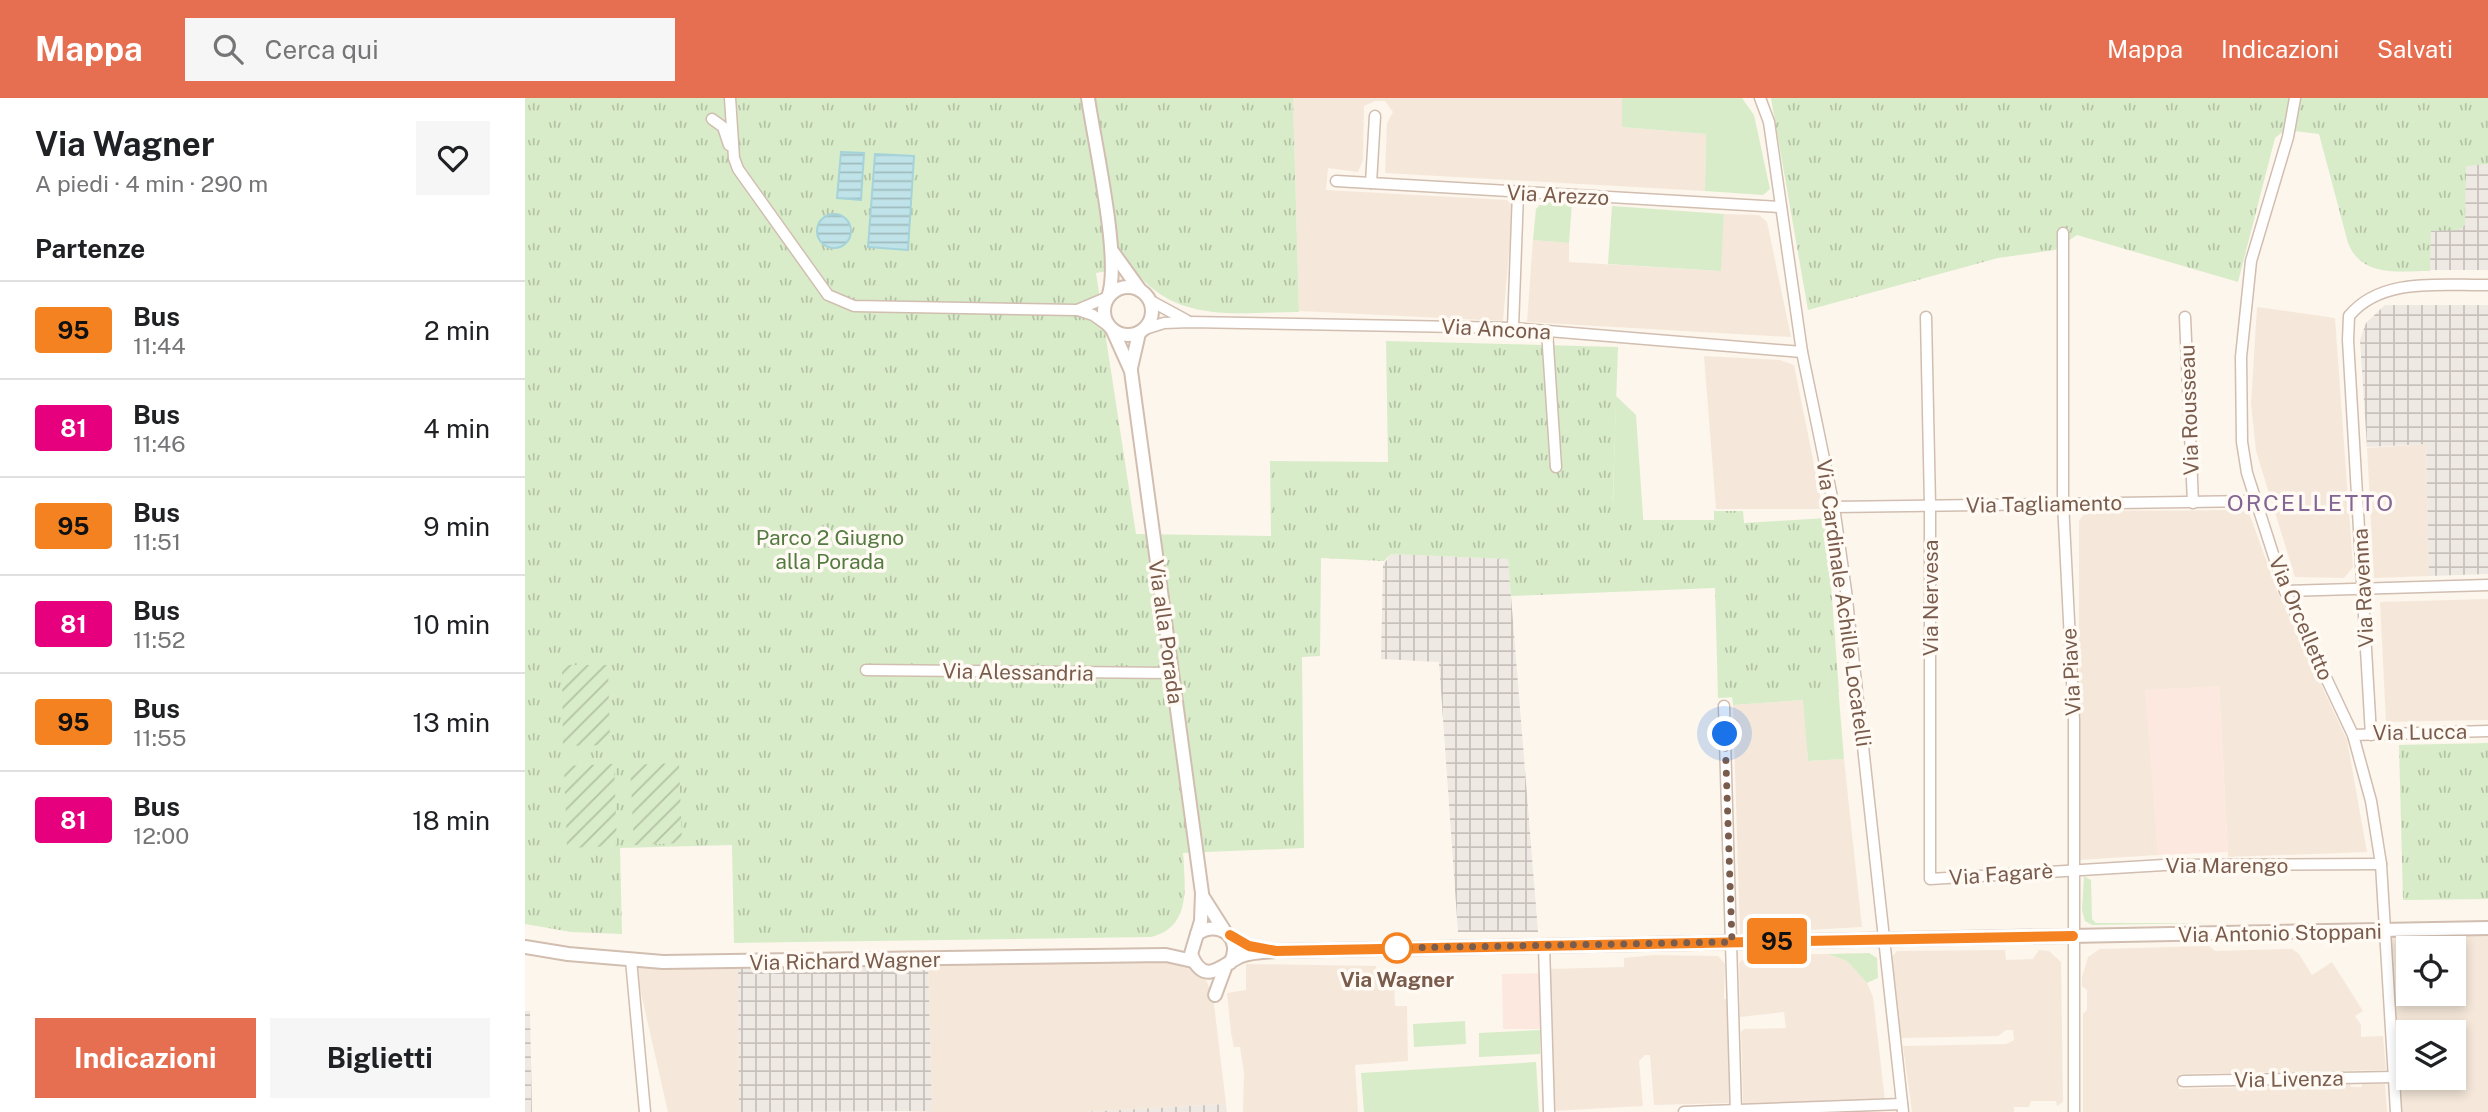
<!DOCTYPE html>
<html lang="it">
<meta charset="utf-8">
<style>
:root{--surface:#fff;--page:#f6f6f6;--text:#202124;--muted:#757577;--line:#e0e0e0;--accent:#e76f51}
body{margin:0;font-family:"Public Sans",sans-serif;background:var(--page);color:var(--text);height:100vh;display:flex;flex-direction:column;font-size:26px;white-space:nowrap}
*{box-sizing:border-box;margin:0}
p{font-size:23px;color:var(--muted)}
.icon{flex:none;width:38px;height:38px;fill:none;stroke:currentColor;stroke-width:2;stroke-linecap:round;stroke-linejoin:round}
.map{position:relative;flex:1;overflow:hidden}
.panel{display:flex;flex-direction:column;background:var(--surface);width:525px}
.panel>*{flex:none}
.badge{padding:0 14px;border-radius:5px;font-size:24px;line-height:46px}
.fabs{position:absolute;left:1871px;top:838px;display:grid;gap:14px}
.fabs a{display:grid;place-items:center;width:70px;height:70px;border-radius:0px;background:var(--surface);box-shadow:0 4px 10px #0003;font-size:35px}
.you{position:absolute;width:35px;height:35px;margin:-18px;border:5px solid #fff;border-radius:50%;background:#1a73e8;box-shadow:0 0 0 10px #1a73e833}
.map>.badge{position:absolute;translate:-50% -50%;box-shadow:0 0 0 4px #fff}
h2{padding:0 35px;font-size:26px;line-height:63px}
.round{display:grid;place-items:center;flex:none;width:74px;height:74px;border-radius:0px;background:var(--page)}
.headline{display:flex;align-items:center;justify-content:space-between;height:119px;padding:0 35px}
h1{font-size:33px;font-weight:700;line-height:52px}
.action{display:flex;gap:14px;margin-top:auto;padding:14px 35px}
.action a{flex:1;height:80px;border-radius:0px;background:var(--accent);color:#fff;font-size:28px;font-weight:700;line-height:80px;text-align:center}
.action a+a{background:var(--page);color:var(--text)}
ul{padding:0;list-style:none}
li{display:flex;align-items:center;gap:21px;height:98px;padding:0 35px;border-top:2px solid var(--line)}
li div{flex:1}
li b{display:block;font-size:26px}
li em{font-style:normal}
li .badge{min-width:77px;font-weight:700;text-align:center}
header{display:flex;align-items:center;gap:42px;box-sizing:border-box;height:98px;padding:0 35px;background:var(--accent);color:#fff}
header strong{font-size:33px}
nav{display:flex;gap:38px;margin-inline-start:auto;font-size:24px}
.search{width:490px;height:63px;background:var(--page);display:flex;align-items:center;gap:18px;box-sizing:border-box;padding:0 24px;border-radius:0px;color:var(--muted);font-size:26px}
main{display:flex;flex:1;min-height:0}
.map>svg:first-child{display:block}
.residential{fill:#f5e8da;fill-rule:evenodd}
.commercial{fill:#fde8e0}
.industrial{fill:url(#industrial-grid)}
.grass{fill:#d8ecc9}
.park{fill:url(#park-tufts)}
.garden{fill:url(#garden-furrows)}
.water{fill:url(#water-rules);stroke:#a5d3da;stroke-width:2}
.lines{fill:none;stroke-linecap:round;stroke-linejoin:round}
.minor-casing{stroke:#d1beb0;stroke-width:13}
.tertiary-casing{stroke:#d1beb0;stroke-width:16}
.minor{stroke:#fff;stroke-width:10}
.tertiary{stroke:#fff;stroke-width:12}
.line-casing{stroke:#fff;stroke-width:16}
.line{stroke:#f58220;stroke-width:10}
.walk{stroke:#7a5c4d;stroke-width:7;stroke-dasharray:0 12.6}
.stop-dot{fill:#fff;stroke:#f58220;stroke-width:3.5}
.labels{text-anchor:middle;dominant-baseline:central;stroke-width:7;stroke-linejoin:round;paint-order:stroke}
.street-label{font-size:21px;fill:#7a5c4d;stroke:#fffaf3}
.park-label{font-size:21px;fill:#537a41;stroke:#fffaf3}
.stop-label{font-size:21px;font-weight:bold;fill:#7a5c4d;stroke:#fffaf3}
.neighbourhood-label{font-size:23px;letter-spacing:2px;fill:#846695;stroke:#fffaf3}
</style>
<header>
<strong>Mappa</strong>
<div class="search"><svg class="icon" aria-label="search" viewBox="0 0 24 24"><circle cx="10" cy="10" r="6"/><path d="M15 15l6 6"/></svg>Cerca qui</div>
<nav><a>Mappa</a><a>Indicazioni</a><a>Salvati</a></nav>
</header>
<main>
<section class="panel">
<div class="headline"><div><h1>Via Wagner</h1><p>A piedi · 4 min · 290 m</p></div><a class="round"><svg class="icon" aria-label="heart" viewBox="0 0 24 24"><path d="M12 20l-8-8c-3-5 5-10 8-4 3-6 11-1 8 4z"/></svg></a></div>
<h2>Partenze</h2>
<ul>
<li><span class="badge" style="background:#f58220;color:#111">95</span><div><b>Bus</b><p>11:44</p></div><em>2 min</em></li>
<li><span class="badge" style="background:#e6007e;color:#fff">81</span><div><b>Bus</b><p>11:46</p></div><em>4 min</em></li>
<li><span class="badge" style="background:#f58220;color:#111">95</span><div><b>Bus</b><p>11:51</p></div><em>9 min</em></li>
<li><span class="badge" style="background:#e6007e;color:#fff">81</span><div><b>Bus</b><p>11:52</p></div><em>10 min</em></li>
<li><span class="badge" style="background:#f58220;color:#111">95</span><div><b>Bus</b><p>11:55</p></div><em>13 min</em></li>
<li><span class="badge" style="background:#e6007e;color:#fff">81</span><div><b>Bus</b><p>12:00</p></div><em>18 min</em></li>
</ul>
<div class="action"><a>Indicazioni</a><a>Biglietti</a></div>
</section>
<div class="map">
<svg width="1963" height="1014" viewBox="0 0 1963 1014">
<defs>
<pattern id="industrial-grid" width="8" height="8" patternUnits="userSpaceOnUse" patternTransform="scale(1.75)"><rect width="8" height="8" fill="#efe9e4"/><path d="M0 4h8M4 0v8" fill="none" stroke="#c7c0bb"/></pattern>
<pattern id="park-tufts" width="24" height="20" patternUnits="userSpaceOnUse" patternTransform="scale(1.75)"><rect width="24" height="20" fill="#d8ecc9"/><path d="M3 7l-1-3M5 7V3M7 7l1-3M15 17l-1-3M17 17v-4M19 17l1-3" fill="none" stroke="#b4c2a5"/></pattern>
<pattern id="garden-furrows" width="10" height="10" patternUnits="userSpaceOnUse" patternTransform="scale(1.75)"><rect width="10" height="10" fill="#d8ecc9"/><path d="M-1 1l2-2M0 10L10 0M9 11l2-2" fill="none" stroke="#b4c2a5"/></pattern>
<pattern id="water-rules" width="6" height="5" patternUnits="userSpaceOnUse" patternTransform="scale(1.75)"><rect width="6" height="5" fill="#bfe3e8"/><path d="M0 2.5h6" fill="none" stroke="#a0bbbe"/></pattern>
</defs>
<rect width="100%" height="100%" fill="#fdf6ec"/>
<g class="residential">
<path d="M768,0H1097V29L1181,36L1180,93L860,75L862,25L868,14L860,3H850L839,8L838,62L833,74L803,70L801,92L982,102L988,108L978,223L774,213Z"/>
<path d="M1199,116L1234,117L1242,124L1266,239L1002,224L1008,142L1044,145V164L1195,173Z"/>
<path d="M1732,209L1810,220L1828,469L1819,480L1770,479L1731,353L1726,306Z"/>
<path d="M1179,258L1255,262L1269,267L1298,411H1191Z"/>
<path d="M1901,346L1904,478L1849,480L1842,350Z"/>
<path d="M1723,412L1753,495L1822,642L1842,754L1703,759L1694,588L1675,590L1631,720L1633,757L1554,762V423L1561,413Z"/>
<path d="M1963,501V622L1861,624L1855,504Z"/>
<path d="M1279,602L1283,663L1319,661L1337,829L1215,836L1208,607Z"/>
<path d="M1963,833V1014H1876L1864,837ZM1883,850H1928V896H1883ZM1883,934H1928V980H1883Z"/>
<path d="M1684,848L1690,853L1767,851L1774,856L1787,877L1807,864L1838,913L1830,918L1836,927V939L1858,938L1861,972L1655,976L1654,991L1825,986L1826,989H1837V986H1860L1862,1014H1558V916L1562,912V892L1557,888V879L1563,859L1575,851Z"/>
<path d="M1480,852L1481,862L1508,861L1514,852L1524,853L1536,864L1538,1004L1532,1008L1531,1003H1506L1504,1009H1489V1014H1387L1378,948L1481,946L1489,942L1488,932H1481L1473,938L1376,940L1365,861L1372,853Z"/>
<path d="M1303,856L1322,863L1342,885L1348,899L1360,1003L1218,1008L1216,934L1219,931L1261,930L1259,914L1215,919L1214,865L1222,857Z"/>
<path d="M1128,857L1193,858L1200,866L1199,901H1202L1205,1005L1129,1007L1125,957H1120L1114,963L1118,1008L1027,1013L1022,871L1099,869V860Z"/>
<path d="M657,861L679,877L688,898L701,1006L560,1014H380L407,1013L403,864Z"/>
<path d="M109,864L213,868L214,1014H143Z"/>
<path d="M721,866L851,868L853,880H869L870,908H882L883,963L830,967L833,1014H718L719,975L715,949H709L706,935L702,895L721,892Z"/>
</g>
<g class="commercial">
<path d="M1694,588L1703,754L1633,757L1620,592Z"/>
<path d="M1016,875L1018,931H978L977,876Z"/>
</g>
<g class="industrial">
<path d="M1911,61L1963,64V172H1899Z"/>
<path d="M1860,207H1963V476L1904,478L1901,346L1842,349L1835,242L1841,225Z"/>
<path d="M866,456L983,461L1013,834H933L914,564L856,561L858,467Z"/>
<path d="M403,864L407,1013L214,1014L213,868Z"/>
<path d="M0,913H5L7,1014H0Z"/>
<path d="M701,1006L702,1014H560Z"/>
</g>
<g class="grass">
<path d="M1097,0H1217L1229,17L1245,91L1238,97L1180,93L1181,36L1097,29Z"/>
<path d="M1018,104L1047,105L1044,145L1008,142L1011,111Z"/>
<path d="M1087,108L1199,116L1196,173L1083,166Z"/>
<path d="M1091,298L1111,317L1123,491L1081,494L1073,404L1088,403Z"/>
<path d="M1305,490L1319,661L1283,663L1278,602L1208,607L1207,599Z"/>
<path d="M1559,778L1566,782L1567,821L1571,825H1689L1567,827L1560,823L1557,812Z"/>
<path d="M1344,855L1352,860L1353,880L1342,885L1322,863L1303,856Z"/>
<path d="M940,923L941,946L889,949L888,926Z"/>
<path d="M1015,932V956L954,959V935Z"/>
<path d="M1011,964L1014,1014H839L836,975Z"/>
</g>
<g class="park">
<path d="M0,0H768L774,214C711,214 650,227 607,169L571,175L611,436L746,438L745,363L863,364L861,243L1093,249L1087,422H1189V413H1218L1219,425L1301,420L1314,594L1193,600L1190,490L986,498L983,461L866,456L859,463L796,460L795,558L777,559L779,750L658,755C660,787 667,829 626,839L209,845L207,747L95,750L97,836L46,834L0,826Z"/>
<path d="M1246,0H1963V66L1941,68L1940,127L1934,132L1906,133L1905,173C1874,173 1837,180 1823,145L1794,36L1760,32L1750,40L1713,184L1552,137L1530,152L1473,160L1283,212Z"/>
<path d="M1963,645V801L1878,802L1874,647Z"/>
</g>
<g class="garden">
<path d="M37,567H83L85,647L38,648Z"/>
<path d="M154,665L157,745L109,747L105,667Z"/>
<path d="M89,666L92,748L42,750L39,668Z"/>
</g>
<g class="water">
<path d="M316,54L339,55L336,102L312,100Z"/>
<path d="M350,56L389,58L383,152L343,149Z"/>
<circle cx="309" cy="133" r="17"/>
</g>
<g class="lines">
<defs>
<g id="minor">
<path d="M205,0L209,60L213,71L303,197L329,208L552,212L583,199"/>
<path d="M1235,0L1244,24L1277,254L1309,409L1321,493L1378,1014"/>
<path d="M1770,0L1763,39L1726,163L1716,259L1717,344L1722,375L1760,493L1828,637L1846,703L1856,766L1871,1014"/>
<path d="M187,21L198,29L204,47"/>
<path d="M811,83L1256,109"/>
<path d="M846,85L850,18"/>
<path d="M1538,135V404L1549,622V1014"/>
<path d="M624,202L661,222"/>
<path d="M553,212L568,217L582,227"/>
<path d="M1401,219L1405,408V781L1639,767L1856,766"/>
<path d="M1660,219L1668,405"/>
<path d="M988,230L993,95"/>
<path d="M620,231L639,225L665,224L988,230L1277,254"/>
<path d="M1022,233L1031,369"/>
<path d="M1309,409L1730,403"/>
<path d="M1760,493L1963,487"/>
<path d="M341,572L646,575"/>
<path d="M1199,608L1211,1014"/>
<path d="M1828,637L1963,633"/>
<path d="M1846,637L1823,242L1824,218C1857,178 1918,188 1963,187"/>
<path d="M1019,848L1024,1014"/>
<path d="M106,862L120,1014"/>
<path d="M1658,983L1869,979"/>
<path d="M1159,1014L1377,1006"/>
</g>
<g id="tertiary">
<path d="M563,0C569,43 597,164 583,199"/>
<path d="M587,153L615,192"/>
<circle cx="603" cy="213" r="24"/>
<path d="M588,233L606,273L677,795L676,823L672,836"/>
<path d="M606,270L614,235"/>
<path d="M678,799L699,832"/>
<path d="M0,849L43,856L138,864L641,857L668,863"/>
<path d="M705,865C719,841 694,820 672,836L666,856C679,890 698,866 716,858C727,854 740,854 751,853L1963,830"/>
<path d="M690,897L700,870"/>
</g>
</defs>
<use href="#minor" class="minor-casing"/>
<use href="#tertiary" class="tertiary-casing"/>
<use href="#minor" class="minor"/>
<use href="#tertiary" class="tertiary"/>
</g>
<g class="lines">
<defs>
<path id="line" d="M705,837L724,848L751,853L1548,838"/>
</defs>
<use href="#line" class="line-casing"/>
<use href="#line" class="line"/>
<path class="walk" d="M872,850L1207,844L1200,636"/>
</g>
<circle class="stop-dot" cx="872" cy="850" r="14"/>
<g class="labels">
<g class="street-label">
<text transform="translate(1033 97) rotate(3)">Via Arezzo</text>
<text transform="translate(971 231) rotate(3)">Via Ancona</text>
<text transform="translate(1664 312) rotate(-92)">Via Rousseau</text>
<text transform="translate(1519 406) rotate(-1)">Via Tagliamento</text>
<text transform="translate(1838 490) rotate(-93)">Via Ravenna</text>
<text transform="translate(1405 500) rotate(-90)">Via Nervesa</text>
<text transform="translate(1319 505) rotate(82)">Via Cardinale Achille Locatelli</text>
<text transform="translate(1776 520) rotate(67)">Via Orcelletto</text>
<text transform="translate(641 534) rotate(82)">Via alla Porada</text>
<text transform="translate(493 574) rotate(1)">Via Alessandria</text>
<text transform="translate(1546 574) rotate(-93)">Via Piave</text>
<text transform="translate(1895 634) rotate(-1)">Via Lucca</text>
<text x="1702" y="767">Via Marengo</text>
<text transform="translate(1476 776) rotate(-4)">Via Fagarè</text>
<text transform="translate(1755 835) rotate(-1)">Via Antonio Stoppani</text>
<text transform="translate(320 863) rotate(-1)">Via Richard Wagner</text>
<text transform="translate(1764 981) rotate(-1)">Via Livenza</text>
</g>
<g class="park-label">
<text x="305" y="439">Parco 2 Giugno<tspan x="305" dy="24">alla Porada</tspan></text>
</g>
<g class="stop-label">
<text x="872" y="881">Via Wagner</text>
</g>
<g class="neighbourhood-label">
<text x="1786" y="404">ORCELLETTO</text>
</g>
</g>
</svg>
<div class="fabs">
<a><svg class="icon" aria-label="locate" viewBox="0 0 24 24"><circle cx="12" cy="12" r="6"/><path d="M12 2v4M12 18v4M2 12h4M18 12h4"/></svg></a>
<a><svg class="icon" aria-label="layers" viewBox="0 0 24 24"><path d="M12 4l9 5-9 5-9-5zM3 14l9 5 9-5"/></svg></a>
</div>
<div class="you" style="left:1200px;top:636px"></div>
<b class="badge" style="left:1252px;top:843px;background:#f58220;color:#111">95</b>
</div>
</main>
